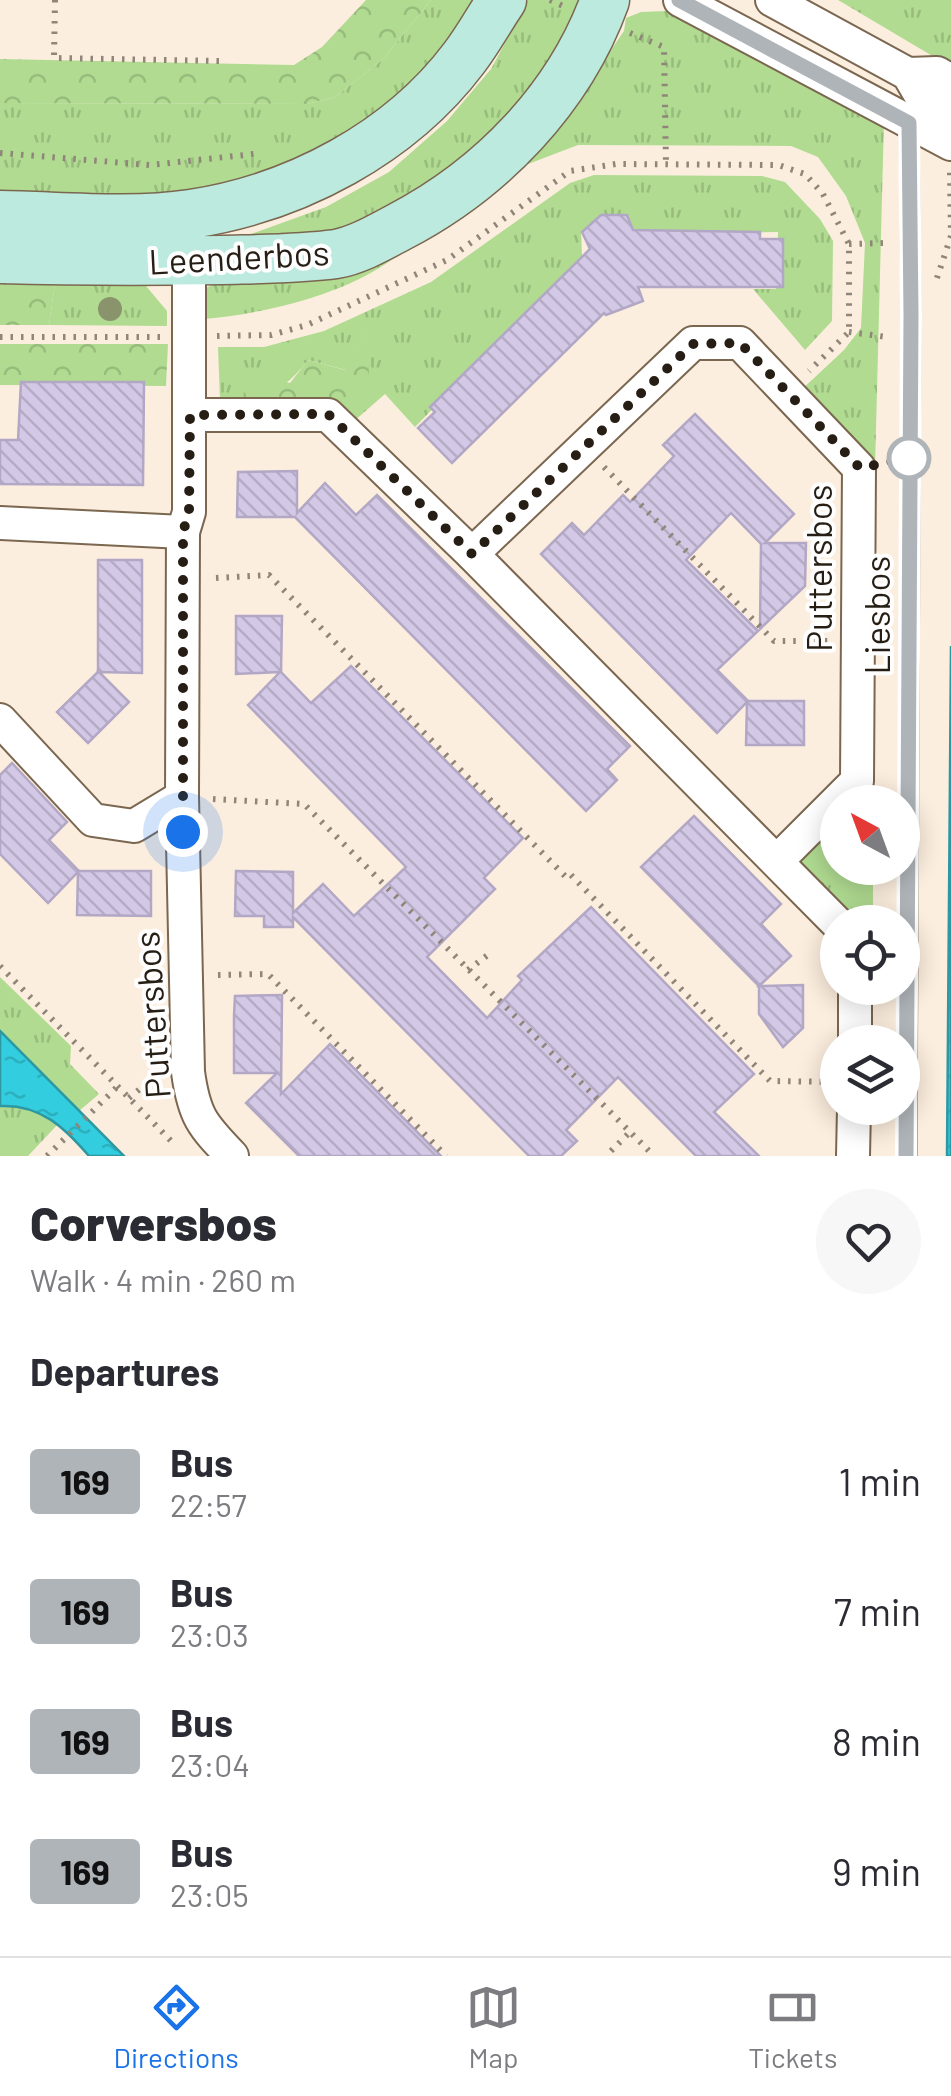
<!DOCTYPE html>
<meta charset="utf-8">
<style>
:root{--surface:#fff;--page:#f7f7f7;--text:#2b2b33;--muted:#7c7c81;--line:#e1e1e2;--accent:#1a73e8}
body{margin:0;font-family:Barlow,sans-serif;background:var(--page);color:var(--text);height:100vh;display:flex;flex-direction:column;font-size:38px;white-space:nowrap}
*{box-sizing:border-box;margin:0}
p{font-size:32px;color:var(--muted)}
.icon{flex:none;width:55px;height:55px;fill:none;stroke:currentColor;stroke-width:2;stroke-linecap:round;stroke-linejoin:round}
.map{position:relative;height:1156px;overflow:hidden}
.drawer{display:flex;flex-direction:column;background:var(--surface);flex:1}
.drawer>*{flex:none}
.badge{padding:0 20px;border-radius:8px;font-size:35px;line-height:65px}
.needle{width:65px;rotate:319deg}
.tools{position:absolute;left:820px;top:785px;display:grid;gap:20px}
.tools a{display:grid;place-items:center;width:100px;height:100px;border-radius:50%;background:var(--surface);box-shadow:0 5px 25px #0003;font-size:50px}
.you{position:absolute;width:50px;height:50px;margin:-25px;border:8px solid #fff;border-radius:50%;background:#1a73e8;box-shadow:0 0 0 15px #1a73e833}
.map>.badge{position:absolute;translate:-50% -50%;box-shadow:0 0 0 5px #fff}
h2{padding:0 30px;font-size:38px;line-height:90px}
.round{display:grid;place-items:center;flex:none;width:105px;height:105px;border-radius:52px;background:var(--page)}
.overview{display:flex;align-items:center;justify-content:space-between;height:170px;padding:0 30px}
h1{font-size:48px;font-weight:800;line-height:75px}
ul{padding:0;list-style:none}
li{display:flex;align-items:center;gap:30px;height:130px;padding:0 30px}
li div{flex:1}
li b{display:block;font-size:38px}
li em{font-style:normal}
li .badge{min-width:110px;font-weight:700;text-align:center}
.dock{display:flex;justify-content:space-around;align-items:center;height:140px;border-top:2px solid var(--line);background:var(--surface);font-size:28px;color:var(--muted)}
.dock a{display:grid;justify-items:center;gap:5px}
.dock .on{color:var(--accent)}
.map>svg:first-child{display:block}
.grass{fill:url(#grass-tufts)}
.forest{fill:url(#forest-crowns)}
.water{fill:url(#water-ripples);stroke:#2e98a2;stroke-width:2.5}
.building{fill:url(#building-back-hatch);stroke:#b2a7c5;stroke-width:2.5}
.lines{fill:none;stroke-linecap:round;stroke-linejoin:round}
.service-casing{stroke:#7b6750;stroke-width:21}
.minor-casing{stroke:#7b6750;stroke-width:36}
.secondary-casing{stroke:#7b6750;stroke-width:51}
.path{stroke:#908579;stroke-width:6;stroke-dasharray:2.5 8;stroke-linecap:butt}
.service{stroke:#fff;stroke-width:18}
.minor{stroke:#fff;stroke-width:32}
.secondary{stroke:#bceadf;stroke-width:48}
.tree{fill:#8a946c}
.line-casing{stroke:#fff;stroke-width:22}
.line{stroke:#afb4b9;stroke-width:15}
.walk{stroke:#261e15;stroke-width:10;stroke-dasharray:0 18}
.stop-dot{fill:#fff;stroke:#afb4b9;stroke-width:5}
.labels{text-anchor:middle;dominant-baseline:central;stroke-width:8;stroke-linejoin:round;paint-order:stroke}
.street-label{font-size:35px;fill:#261e15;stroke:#fefefe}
</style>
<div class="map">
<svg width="951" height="1156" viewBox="0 0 951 1156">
<defs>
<pattern id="grass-tufts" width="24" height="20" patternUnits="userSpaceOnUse" patternTransform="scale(2.5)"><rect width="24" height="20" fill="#b0db91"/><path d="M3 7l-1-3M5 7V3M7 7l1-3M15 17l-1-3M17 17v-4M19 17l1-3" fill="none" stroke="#97bc7c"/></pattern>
<pattern id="forest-crowns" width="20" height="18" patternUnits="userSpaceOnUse" patternTransform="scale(2.5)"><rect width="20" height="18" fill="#b0db91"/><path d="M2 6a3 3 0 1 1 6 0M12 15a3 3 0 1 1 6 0" fill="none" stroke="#97bc7c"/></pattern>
<pattern id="water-ripples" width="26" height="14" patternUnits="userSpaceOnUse" patternTransform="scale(2.5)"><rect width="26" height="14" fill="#32cddf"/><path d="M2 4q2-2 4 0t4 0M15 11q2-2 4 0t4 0" fill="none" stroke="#2cb0be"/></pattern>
<pattern id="building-back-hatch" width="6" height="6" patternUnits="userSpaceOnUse" patternTransform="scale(2.5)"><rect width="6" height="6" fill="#d3c8e6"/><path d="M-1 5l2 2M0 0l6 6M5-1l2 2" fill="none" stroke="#b5abc4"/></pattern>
</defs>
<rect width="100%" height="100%" fill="#fceede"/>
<g class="grass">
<path d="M431,0H481L425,78L353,138L271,175L169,206L0,207V103L307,104L335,97L383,59Z"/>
<path d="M528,0H585L584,10L519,106L470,159L392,208L328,236L257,247L251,234L326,207L389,172L447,121L491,69Z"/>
<path d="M838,0H951V67Z"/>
<path d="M667,11L884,120L875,468L798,393L844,350L861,328L865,243L846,196L818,157L791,146L578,145L515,169L579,96L624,31L626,18L641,12Z"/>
<path d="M594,175L762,176L785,182L820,219L833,241L832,321L805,350L753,289H776L778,232L630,235L601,217L581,233L582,256L415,427L385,394L353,422L335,404L367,331L346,370L308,360C285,390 258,406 220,400L218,347H264L324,331L431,282L570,183Z"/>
<path d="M413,242C364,291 271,313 204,319L206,288L221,281Z"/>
<path d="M102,272L106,284L146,286L167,311V326L49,325L55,283Z"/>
<path d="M837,813L838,868H873V922H851L789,861Z"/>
<path d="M0,977L71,1046L70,1064L99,1094L79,1111L0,1031Z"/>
<path d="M16,1105L36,1111L59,1123L28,1156H0V1106Z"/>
</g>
<g class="forest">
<path d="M366,0H431L383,59L335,97L307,104L0,103V59L294,65L322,47Z"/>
<path d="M0,280L55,283L49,325H0Z"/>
<path d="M368,329L369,381L335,404H243L245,373L290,383L308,360L345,370Z"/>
<path d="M0,344H168L166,386L0,385Z"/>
</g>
<g class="water">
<path d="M951,646V1156H947Z"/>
<path d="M0,1031L124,1156H89C64,1127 40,1104 0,1106Z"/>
</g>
<g class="building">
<path d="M601,215H627L633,230L760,232V239H783V287H638L643,301L606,315L604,313L452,463L418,428L435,412L430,407L590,249L582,232Z"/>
<path d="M21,382H144L143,485L0,484V440H18Z"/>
<path d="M695,414L794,514L765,543H806L805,586L760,629L761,544L731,513L686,560L758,631L717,670L748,701H804V745H746L747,702L717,733L541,554L572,523L584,535L623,495L630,502L674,456L663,445Z"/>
<path d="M297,471V513L325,483L356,515L377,495L630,746L607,769L617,780L586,811L295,517H237L238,472Z"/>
<path d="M98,560H142V673L99,672L129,702L88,743L57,712L98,672Z"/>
<path d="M236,616H282L281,672L311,703L351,666L523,838L484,878L495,889L427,957L487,1018L522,980L518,976L591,907L754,1074L714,1112L759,1156H696L618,1077L566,1130L577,1141L561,1156H529L293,917V927H264V916H235L236,871L293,872V913L323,884L354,916L406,867L248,705L280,672L236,674Z"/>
<path d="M12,763L67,822L49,840L79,871H151V916L77,915L78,872L48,903L0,854V775Z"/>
<path d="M694,816L781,904L761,924L791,956L759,986L803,985V1028L783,1047L759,1014V986L641,867Z"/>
<path d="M282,995L281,1094L330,1044L441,1156H299L246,1103L277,1073H234V1015L235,996Z"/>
</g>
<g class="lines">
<defs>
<path id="service" d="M907,1156L911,315L909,117"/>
<g id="minor">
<path d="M680,0L951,144"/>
<path d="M772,0L908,74L925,103L951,114"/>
<path d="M908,74L937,73L951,81"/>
<path d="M189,239V512L183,532L182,797L188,1072C194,1116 202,1125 232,1156"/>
<path d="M190,415H328L472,554L838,924"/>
<path d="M0,523L183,532"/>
<path d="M472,554L693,343H740L859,468L857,781L777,861"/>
<path d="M0,720L93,820L134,826L182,797"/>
<path d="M855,1042V988"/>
<path d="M853,1156L854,1108"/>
</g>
<g id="secondary">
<path d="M0,215C62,216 130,223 191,214C296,198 400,143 464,58C478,40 489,19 502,0"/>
<path d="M0,259C74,261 148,261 222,260C259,259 299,259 336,254C358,250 380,237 399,227C491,179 569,99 605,0"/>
</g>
</defs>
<use href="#service" class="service-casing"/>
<use href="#minor" class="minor-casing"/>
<use href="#secondary" class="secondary-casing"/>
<g class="path">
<path d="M55,0L54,58L221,61"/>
<path d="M550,0L563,6"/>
<path d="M630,33L664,47L666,165"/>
<path d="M0,153L150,165L254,154"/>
<path d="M849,244L885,243"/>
<path d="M937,278L951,236L950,172"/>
<path d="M849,332L887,337"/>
<path d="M217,336L271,335L307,325L447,260L570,171L616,164L778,165L805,174L823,194L849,244V332L809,371"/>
<path d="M0,337H160"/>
<path d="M604,467L774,641H828"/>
<path d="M216,578L269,575L567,878"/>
<path d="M213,799L304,804L654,1156"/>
<path d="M571,875L770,1081L837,1082"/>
<path d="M0,966L174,1144"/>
<path d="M468,970L489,954"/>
<path d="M218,975L268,974L446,1156"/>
<path d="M129,1098L158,1074"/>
<path d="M611,1151L630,1132"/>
<path d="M47,1156L118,1086"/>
</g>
<use href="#service" class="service"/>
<use href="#minor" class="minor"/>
<use href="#secondary" class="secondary"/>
</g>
<circle class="tree" cx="110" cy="309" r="12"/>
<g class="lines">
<defs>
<path id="line" d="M679,0L909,123L911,315L906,1156"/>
</defs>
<use href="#line" class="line-casing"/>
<use href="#line" class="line"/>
<path class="walk" d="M183,832V532L189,512L190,415L328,414L472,554L693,344L740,343L860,468L909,458"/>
</g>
<circle class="stop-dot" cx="909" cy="458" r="20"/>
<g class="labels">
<g class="street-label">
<text transform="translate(239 256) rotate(-3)">Leenderbos</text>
<text transform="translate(818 568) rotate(-90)">Puttersbos</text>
<text transform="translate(876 615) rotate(-90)">Liesbos</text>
<text transform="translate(151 1015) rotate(-94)">Puttersbos</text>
</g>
</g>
</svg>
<div class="tools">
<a><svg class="needle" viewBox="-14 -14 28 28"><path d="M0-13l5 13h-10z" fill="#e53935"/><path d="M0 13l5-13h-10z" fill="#7c7c81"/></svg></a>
<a><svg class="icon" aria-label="locate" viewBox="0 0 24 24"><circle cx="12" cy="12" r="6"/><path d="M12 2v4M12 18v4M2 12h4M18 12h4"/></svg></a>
<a><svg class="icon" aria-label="layers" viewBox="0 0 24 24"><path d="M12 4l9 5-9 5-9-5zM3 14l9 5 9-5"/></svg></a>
</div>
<div class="you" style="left:183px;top:832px"></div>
</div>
<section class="drawer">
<div class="overview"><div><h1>Corversbos</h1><p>Walk · 4 min · 260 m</p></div><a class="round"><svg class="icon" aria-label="heart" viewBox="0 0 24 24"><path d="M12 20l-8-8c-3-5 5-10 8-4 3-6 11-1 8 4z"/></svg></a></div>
<h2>Departures</h2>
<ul>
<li><span class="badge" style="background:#afb4b9;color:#111">169</span><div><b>Bus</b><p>22:57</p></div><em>1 min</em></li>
<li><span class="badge" style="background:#afb4b9;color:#111">169</span><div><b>Bus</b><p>23:03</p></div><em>7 min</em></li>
<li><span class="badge" style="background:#afb4b9;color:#111">169</span><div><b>Bus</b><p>23:04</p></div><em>8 min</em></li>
<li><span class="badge" style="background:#afb4b9;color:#111">169</span><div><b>Bus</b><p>23:05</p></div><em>9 min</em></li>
</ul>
</section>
<nav class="dock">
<a class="on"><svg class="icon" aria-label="directions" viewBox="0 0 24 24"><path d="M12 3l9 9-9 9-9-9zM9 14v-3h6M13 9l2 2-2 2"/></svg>Directions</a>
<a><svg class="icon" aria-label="map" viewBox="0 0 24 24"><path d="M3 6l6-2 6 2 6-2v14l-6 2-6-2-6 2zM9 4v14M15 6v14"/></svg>Map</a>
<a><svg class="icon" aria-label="tickets" viewBox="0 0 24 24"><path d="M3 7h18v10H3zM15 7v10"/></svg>Tickets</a>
</nav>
